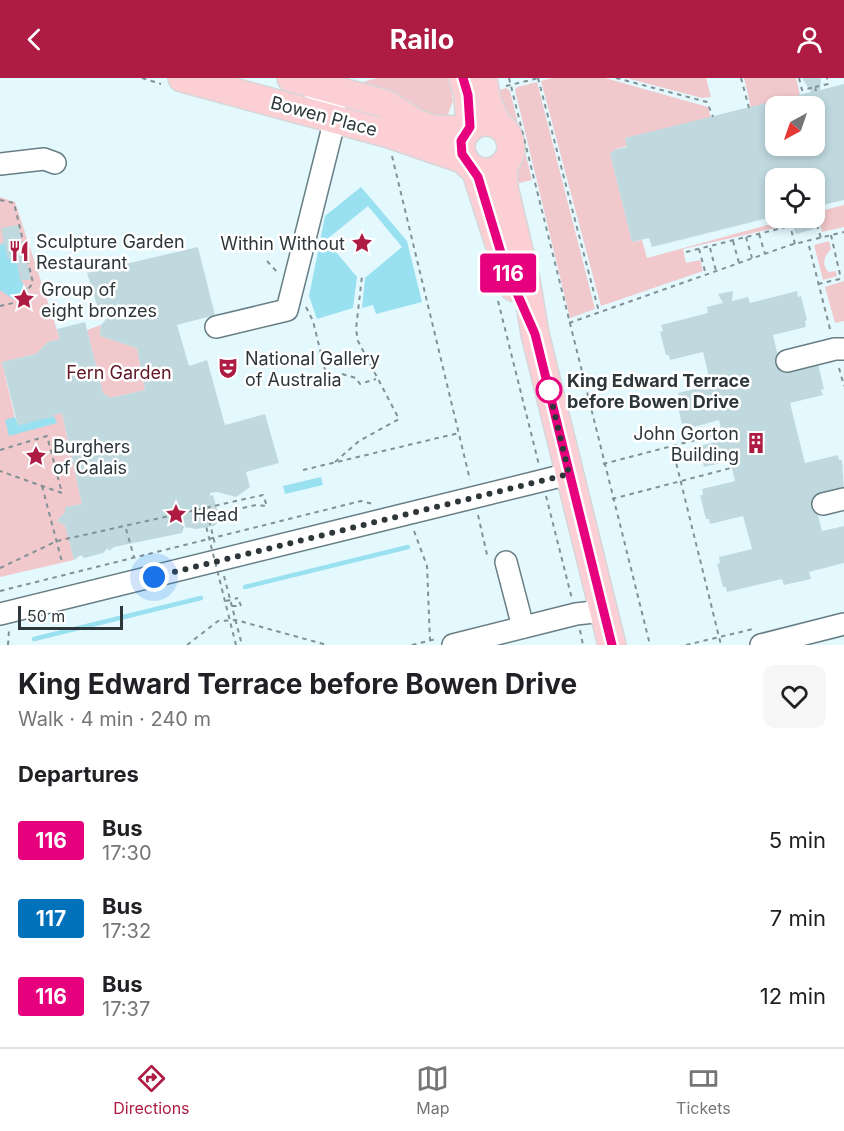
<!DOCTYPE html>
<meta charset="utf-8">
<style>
:root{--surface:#fff;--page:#f6f6f6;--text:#202124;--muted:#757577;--line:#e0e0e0;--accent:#ae1b43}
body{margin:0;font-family:Inter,sans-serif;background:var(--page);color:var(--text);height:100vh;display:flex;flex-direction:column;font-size:22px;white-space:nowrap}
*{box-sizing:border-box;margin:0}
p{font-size:20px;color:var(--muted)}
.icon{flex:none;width:33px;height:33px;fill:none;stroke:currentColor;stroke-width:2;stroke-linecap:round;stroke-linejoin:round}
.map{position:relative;height:567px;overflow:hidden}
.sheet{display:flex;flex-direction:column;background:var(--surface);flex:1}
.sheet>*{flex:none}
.badge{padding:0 12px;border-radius:4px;font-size:21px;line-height:39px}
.needle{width:39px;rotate:220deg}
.fabs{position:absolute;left:765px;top:18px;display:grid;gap:12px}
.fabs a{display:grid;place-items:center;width:60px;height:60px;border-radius:12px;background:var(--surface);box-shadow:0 3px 9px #0003;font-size:30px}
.scale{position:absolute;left:18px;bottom:15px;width:105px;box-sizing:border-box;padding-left:6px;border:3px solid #2d373a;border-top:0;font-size:16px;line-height:21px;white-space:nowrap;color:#2d373a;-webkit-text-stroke:4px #fff;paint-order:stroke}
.you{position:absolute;width:30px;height:30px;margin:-15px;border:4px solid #fff;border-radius:50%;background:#1a73e8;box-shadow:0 0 0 9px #1a73e833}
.map>.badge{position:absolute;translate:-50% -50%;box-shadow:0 0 0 3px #fff}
h2{padding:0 18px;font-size:22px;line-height:54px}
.round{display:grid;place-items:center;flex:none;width:63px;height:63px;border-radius:12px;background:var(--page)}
.overview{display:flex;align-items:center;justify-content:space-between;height:102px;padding:0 18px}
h1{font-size:28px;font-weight:700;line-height:45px}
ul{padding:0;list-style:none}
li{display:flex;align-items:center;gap:18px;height:78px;padding:0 18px}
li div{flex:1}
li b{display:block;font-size:22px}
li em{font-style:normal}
li .badge{min-width:66px;font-weight:700;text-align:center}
header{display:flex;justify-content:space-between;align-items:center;height:78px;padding:0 18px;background:var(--accent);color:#fff;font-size:27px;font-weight:700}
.tab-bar{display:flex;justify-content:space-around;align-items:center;height:84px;border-top:2px solid var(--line);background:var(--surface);font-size:16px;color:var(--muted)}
.tab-bar a{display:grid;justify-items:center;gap:3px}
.tab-bar .selected{color:var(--accent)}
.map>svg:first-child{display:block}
.green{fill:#f1c8cb}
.water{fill:#99e0f1}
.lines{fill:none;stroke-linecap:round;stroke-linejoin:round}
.stream{stroke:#99e0f1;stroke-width:4.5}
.building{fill:#bfd9df;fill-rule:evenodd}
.minor-casing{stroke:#667e84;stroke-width:24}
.major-casing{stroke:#d5d7d8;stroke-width:30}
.path{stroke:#829195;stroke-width:2;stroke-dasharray:4.5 4.5;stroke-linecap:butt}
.minor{stroke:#fff;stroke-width:21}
.major{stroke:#fbcfd3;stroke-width:27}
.path-bridge{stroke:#829195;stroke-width:2;stroke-dasharray:4.5 4.5;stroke-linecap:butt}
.line-casing{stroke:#fff;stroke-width:14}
.line{stroke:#e6007e;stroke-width:9}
.walk{stroke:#2d373a;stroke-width:6;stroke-dasharray:0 10.8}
.stop-dot{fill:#fff;stroke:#e6007e;stroke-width:3}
.labels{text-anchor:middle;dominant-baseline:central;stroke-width:5;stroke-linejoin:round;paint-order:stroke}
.street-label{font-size:18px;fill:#2d373a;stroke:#fff}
.poi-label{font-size:18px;fill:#2d373a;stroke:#fff;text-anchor:start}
.park-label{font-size:18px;fill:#601727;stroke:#fff}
.stop-label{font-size:18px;font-weight:bold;fill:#2d373a;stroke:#fff;text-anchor:start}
</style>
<header><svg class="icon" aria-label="back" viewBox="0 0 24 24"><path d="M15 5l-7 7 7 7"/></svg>Railo<svg class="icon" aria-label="person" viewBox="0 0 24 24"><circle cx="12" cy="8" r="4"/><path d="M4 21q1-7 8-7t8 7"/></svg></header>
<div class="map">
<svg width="844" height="567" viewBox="0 0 844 567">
<rect width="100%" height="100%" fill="#e4f9fe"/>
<g class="green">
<path d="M377,0H449L453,23L444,47L356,6Z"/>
<path d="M552,0H605L708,29L711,40L625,60L627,68L613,72L614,74L610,75L632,164L642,162L647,180L786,142L788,147L683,171L686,185L700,182L703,193L601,228L541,3Z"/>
<path d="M626,0H706L711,19L702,20Z"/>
<path d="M744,0H796L800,17L751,30Z"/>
<path d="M537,4L595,231L570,240L515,12L517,9Z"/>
<path d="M506,10L510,13L532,102L515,106L513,90L519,73L518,62L496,13Z"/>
<path d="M0,119L15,124L60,261L48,264L36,276L2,284L15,340L18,347L62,335L82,426L65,429V434L57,443L65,447L74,482L0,499Z"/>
<path d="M844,127V149L822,154L817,134Z"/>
<path d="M829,163L831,171C824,178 821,187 829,194L836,193L837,198L823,202L814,167Z"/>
<path d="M844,203V243L835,245L825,209Z"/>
<path d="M101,247L100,258L137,270L145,312L110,320L103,315L87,252Z"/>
</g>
<g class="water">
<path d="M361,109L407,163L422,224L376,236L373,227L362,230L365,200L402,169L368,128L326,162L357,199L353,230L317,241L309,218L325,138Z"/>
<path d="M4,164L8,181L16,179L21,203L28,212L13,221L0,212V167Z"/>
<path d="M54,338L57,345L9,358L5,342L15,339L18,347Z"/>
<path d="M321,399L323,407L285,416L283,408Z"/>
</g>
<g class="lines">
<g class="stream">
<path d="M245,509L408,469"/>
<path d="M34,561L201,520"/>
</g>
</g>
<g class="building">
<path d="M802,0H821L820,12L844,6V122L814,129V100H776V138L652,169L649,160L632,164L610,75L614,74L613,72L627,69L625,60L811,14ZM776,28H814V68H776Z"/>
<path d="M796,140H810L814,146V151L796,156L794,152Z"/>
<path d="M18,147L31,201L22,203L16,179L8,181L1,150Z"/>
<path d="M198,169L215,237L177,247L189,288L207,282L225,347L265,336L279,385L246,394L250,409L236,419L217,414L210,415V418L213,417L220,442L214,448L196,451L184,449L182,455L114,469L109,473L108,470L103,475L84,480L81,477L74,482L65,447L57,443L65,434V429L82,426L62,335L18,348L2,284L36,276L48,264L60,261L57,251L85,244L103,315L110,320L145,312L137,270L100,258L101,247L110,237H100L87,195Z"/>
<path d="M733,213L732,223L748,219L750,225L797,213L798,219L801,218L807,242L805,243L806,249L773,257L781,290L814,281L816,287L818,286L824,311L821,312L823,317L790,325L805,385L838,377L839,382H842L844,413L814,421L822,453L844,448V485L809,494L811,501L784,507L782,501L727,514L726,509H723L717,486L720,485L719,479L752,471L743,438L710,446L709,441H706L700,417H703L702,411L735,403L730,383L704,389L699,368L724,362L722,355L719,342L687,351L686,345L682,346L676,321H679L678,315L711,307L703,274L670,282L669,277H666L660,254L663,253L661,247L708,235L707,229L723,225L718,216Z"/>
</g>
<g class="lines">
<defs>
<g id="minor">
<path d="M0,86L44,81L55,85"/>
<path d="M216,249L287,232L336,37C335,22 323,16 311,10"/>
<path d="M787,283L835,271H844"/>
<path d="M823,426L844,421"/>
<path d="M506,484L523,549"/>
<path d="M0,536L569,396"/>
<path d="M453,567L576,536L603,533"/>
<path d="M761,567L844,546"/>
</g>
<g id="major">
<path d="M182,0L389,56L465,82"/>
<path d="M291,0L386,26L416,45L433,51L468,52"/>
<path d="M463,0L468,17L470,49"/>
<path d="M483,0L487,24L498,47"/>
<circle cx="486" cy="69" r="25"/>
<path d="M503,87L504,109L526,202L535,256L612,567"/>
<path d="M475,91L513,209"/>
</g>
</defs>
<use href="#minor" class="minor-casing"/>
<use href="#major" class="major-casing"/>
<g class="path">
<path d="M142,0L161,6"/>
<path d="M509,0L650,567"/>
<path d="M538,0L599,234"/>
<path d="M616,0L707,24L713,39"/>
<path d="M741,0L749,30"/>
<path d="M799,0L802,12L815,9L816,13"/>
<path d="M506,8L539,0"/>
<path d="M815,9L828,6L827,0"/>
<path d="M392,78L470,402"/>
<path d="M0,122L14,125L33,205L18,224L0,228"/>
<path d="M814,138L821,160"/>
<path d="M759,156L765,176"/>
<path d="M831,157L841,201"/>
<path d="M746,159L752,180"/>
<path d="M733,163L739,185"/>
<path d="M795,166L789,144L808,140"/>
<path d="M809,168L831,255"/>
<path d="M710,170L716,193"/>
<path d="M699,171L706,197"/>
<path d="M686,174L790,148"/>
<path d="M267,183L278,195"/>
<path d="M818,206L844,200"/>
<path d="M498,223L539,387"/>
<path d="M306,229L313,243L327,300L342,296L356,300L360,306L376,301"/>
<path d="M569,245L790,167L844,154"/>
<path d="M839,290L844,308"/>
<path d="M672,368L721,567"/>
<path d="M0,372L47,358L62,415L0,393"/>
<path d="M335,384L359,363L399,341L358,263L356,251L362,198"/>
<path d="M603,386L722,355"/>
<path d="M303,392L459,355"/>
<path d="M42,408L62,484"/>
<path d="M546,418L572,521"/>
<path d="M612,421L731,390"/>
<path d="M478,437L488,481"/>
<path d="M126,451L134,479"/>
<path d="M414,453L427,488L430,563"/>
<path d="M0,490L57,463L263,417L267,428L256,427L208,438L215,466"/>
<path d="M224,498L242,567"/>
<path d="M0,513L361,423L373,426"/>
<path d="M232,528H241L238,520"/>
<path d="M580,552L583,567"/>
<path d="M8,567L9,552"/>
<path d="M187,567L218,543L236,542L327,567"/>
<path d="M412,567L436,561"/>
<path d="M686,567L753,551"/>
</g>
<use href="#minor" class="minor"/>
<use href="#major" class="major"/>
<g class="path-bridge">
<path d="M202,432L236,567"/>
<path d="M226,523L238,520"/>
</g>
</g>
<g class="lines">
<defs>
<path id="line" d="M463,0L468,17L470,49L461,63L462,76L478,99L505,188L535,256L612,567"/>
</defs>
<use href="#line" class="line-casing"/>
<use href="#line" class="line"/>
<path class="walk" d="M154,499L569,396L549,312"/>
</g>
<defs>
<symbol id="sight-bare" viewBox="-9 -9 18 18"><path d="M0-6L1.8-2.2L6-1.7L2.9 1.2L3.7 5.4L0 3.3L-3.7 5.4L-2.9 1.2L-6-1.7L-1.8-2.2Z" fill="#ae1b43" stroke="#fff" stroke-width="2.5" paint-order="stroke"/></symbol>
<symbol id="restaurant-bare" viewBox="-9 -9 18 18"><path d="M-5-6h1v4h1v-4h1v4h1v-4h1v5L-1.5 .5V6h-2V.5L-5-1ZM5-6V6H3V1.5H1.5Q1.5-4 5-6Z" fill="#ae1b43" stroke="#fff" stroke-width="2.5" paint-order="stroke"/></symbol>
<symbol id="theatre-bare" viewBox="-9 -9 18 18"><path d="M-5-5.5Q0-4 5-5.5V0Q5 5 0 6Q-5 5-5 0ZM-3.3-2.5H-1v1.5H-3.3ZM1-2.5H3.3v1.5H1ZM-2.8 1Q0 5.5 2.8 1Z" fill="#ae1b43" stroke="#fff" stroke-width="2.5" paint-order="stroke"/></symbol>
<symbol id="building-bare" viewBox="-9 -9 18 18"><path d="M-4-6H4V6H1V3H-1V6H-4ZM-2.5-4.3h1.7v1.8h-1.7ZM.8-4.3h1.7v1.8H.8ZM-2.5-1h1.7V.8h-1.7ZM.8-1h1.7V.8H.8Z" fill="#ae1b43" stroke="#fff" stroke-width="2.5" paint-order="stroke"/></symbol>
</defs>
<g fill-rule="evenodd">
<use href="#sight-bare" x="347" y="150" width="30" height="30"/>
<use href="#restaurant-bare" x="4" y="158" width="30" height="30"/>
<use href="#sight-bare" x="9" y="206" width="30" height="30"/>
<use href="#theatre-bare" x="213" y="275" width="30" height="30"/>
<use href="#building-bare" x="741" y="350" width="30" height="30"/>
<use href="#sight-bare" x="21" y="363" width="30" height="30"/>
<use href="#sight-bare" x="161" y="421" width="30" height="30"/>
</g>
<circle class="stop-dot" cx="549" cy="312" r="12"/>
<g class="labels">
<g class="street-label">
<text transform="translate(324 38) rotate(15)">Bowen Place</text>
</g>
<g class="poi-label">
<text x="36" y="163">Sculpture Garden<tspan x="36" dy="21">Restaurant</tspan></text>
<text x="345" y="165" text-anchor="end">Within Without</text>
<text x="41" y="211">Group of<tspan x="41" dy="21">eight bronzes</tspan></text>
<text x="245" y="280">National Gallery<tspan x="245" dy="21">of Australia</tspan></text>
<text x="739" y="355" text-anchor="end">John Gorton<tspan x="739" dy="21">Building</tspan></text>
<text x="53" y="368">Burghers<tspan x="53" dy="21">of Calais</tspan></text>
<text x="193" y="436">Head</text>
</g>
<g class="park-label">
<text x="119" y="294">Fern Garden</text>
</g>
<g class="stop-label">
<text x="567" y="302">King Edward Terrace<tspan x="567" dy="21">before Bowen Drive</tspan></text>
</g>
</g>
</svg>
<div class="fabs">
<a><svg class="needle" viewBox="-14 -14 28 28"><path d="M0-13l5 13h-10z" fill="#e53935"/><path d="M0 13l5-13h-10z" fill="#757577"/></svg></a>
<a><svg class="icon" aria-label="locate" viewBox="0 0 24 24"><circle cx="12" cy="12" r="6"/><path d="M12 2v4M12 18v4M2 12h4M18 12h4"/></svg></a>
</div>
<div class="scale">50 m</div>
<div class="you" style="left:154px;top:499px"></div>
<b class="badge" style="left:508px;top:195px;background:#e6007e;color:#fff">116</b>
</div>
<section class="sheet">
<div class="overview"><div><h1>King Edward Terrace before Bowen Drive</h1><p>Walk · 4 min · 240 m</p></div><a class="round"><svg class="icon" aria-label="heart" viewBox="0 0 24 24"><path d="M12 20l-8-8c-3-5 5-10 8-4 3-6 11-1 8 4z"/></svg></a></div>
<h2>Departures</h2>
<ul>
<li><span class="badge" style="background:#e6007e;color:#fff">116</span><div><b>Bus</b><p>17:30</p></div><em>5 min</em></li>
<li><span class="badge" style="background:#0072bc;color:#fff">117</span><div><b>Bus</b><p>17:32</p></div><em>7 min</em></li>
<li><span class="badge" style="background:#e6007e;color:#fff">116</span><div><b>Bus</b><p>17:37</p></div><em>12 min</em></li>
</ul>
</section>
<nav class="tab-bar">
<a class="selected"><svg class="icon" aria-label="directions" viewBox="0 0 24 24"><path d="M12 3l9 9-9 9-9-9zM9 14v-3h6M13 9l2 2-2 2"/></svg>Directions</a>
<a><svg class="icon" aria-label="map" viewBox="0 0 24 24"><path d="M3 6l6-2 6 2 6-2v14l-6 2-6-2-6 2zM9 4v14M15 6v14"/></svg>Map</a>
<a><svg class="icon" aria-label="tickets" viewBox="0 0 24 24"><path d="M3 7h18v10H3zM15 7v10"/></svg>Tickets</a>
</nav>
